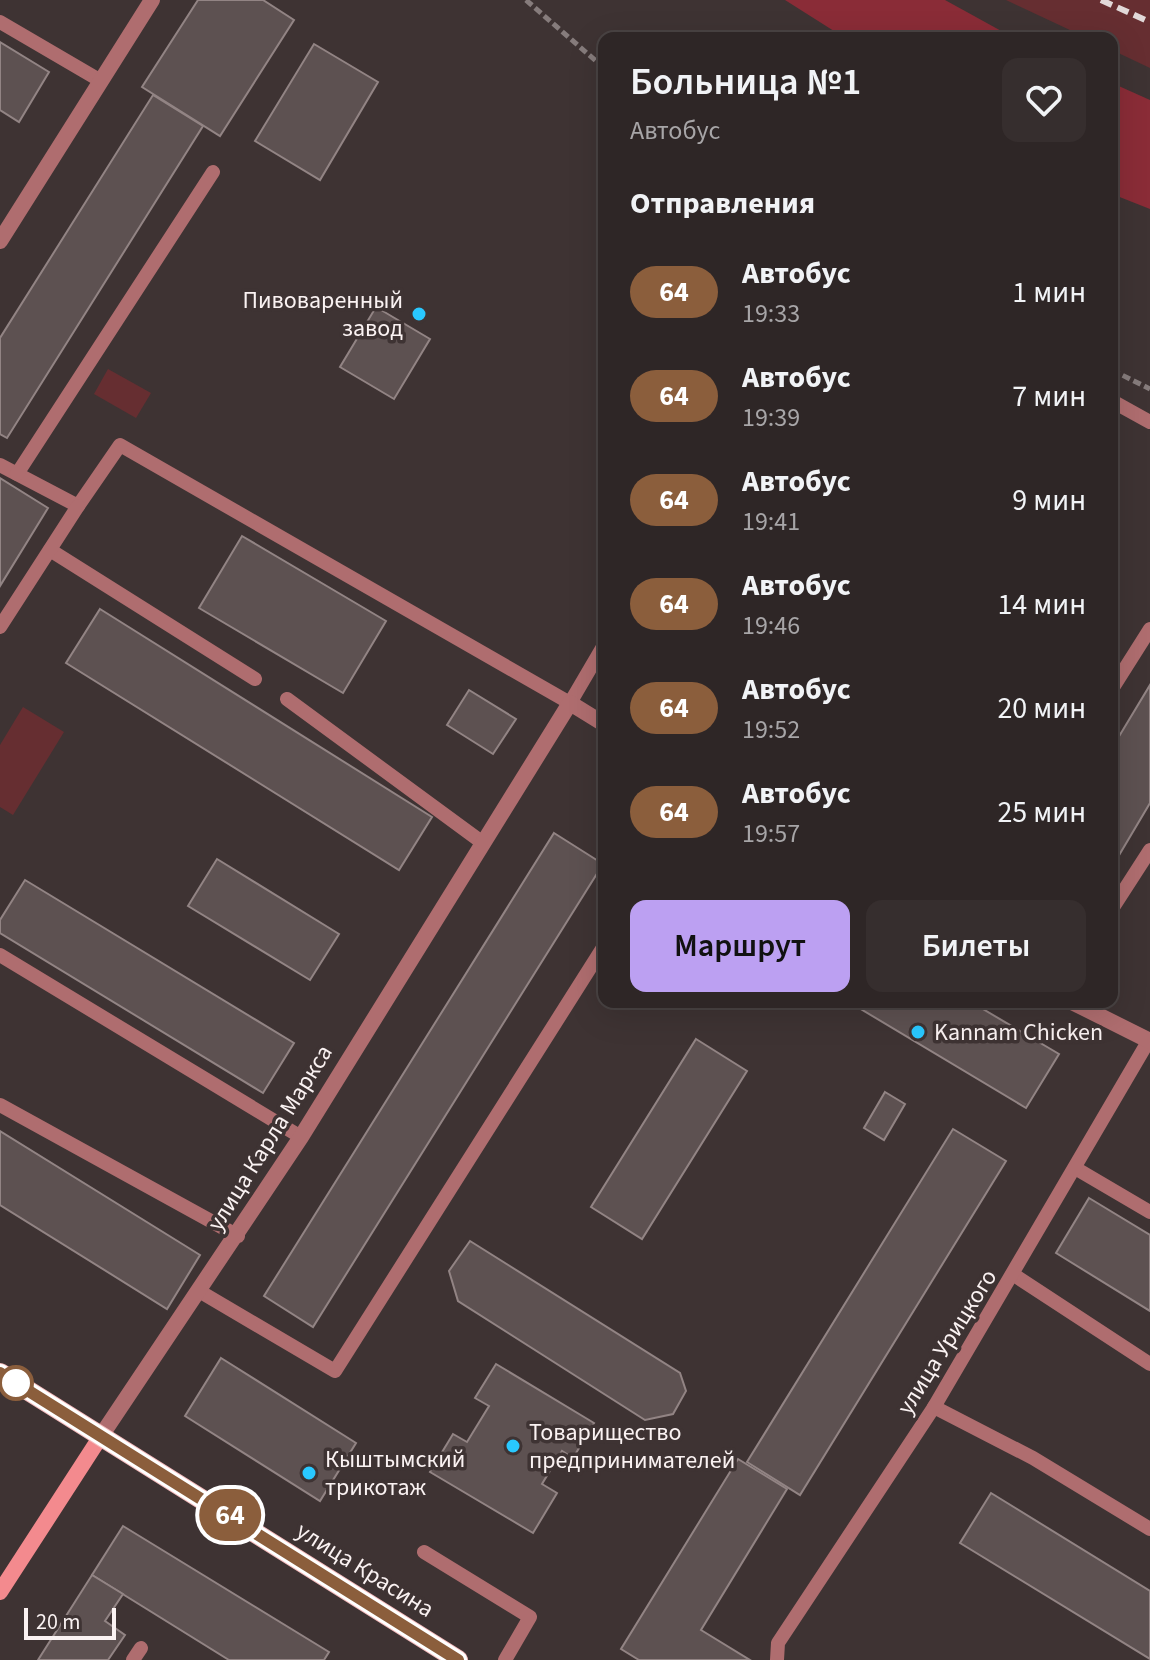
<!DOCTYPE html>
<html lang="ru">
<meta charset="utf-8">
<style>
:root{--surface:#2e2626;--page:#362e2e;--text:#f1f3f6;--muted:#a7a5a7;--line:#494343;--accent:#bca0f2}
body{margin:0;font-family:"Source Sans 3",sans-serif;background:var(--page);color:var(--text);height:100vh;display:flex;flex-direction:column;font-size:30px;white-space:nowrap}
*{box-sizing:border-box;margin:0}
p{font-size:26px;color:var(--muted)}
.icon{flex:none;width:44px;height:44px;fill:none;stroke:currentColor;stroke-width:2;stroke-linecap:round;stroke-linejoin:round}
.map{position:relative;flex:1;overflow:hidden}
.panel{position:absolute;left:598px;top:32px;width:520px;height:976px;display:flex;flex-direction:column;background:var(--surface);border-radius:16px;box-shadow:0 8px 32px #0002,0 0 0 2px var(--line)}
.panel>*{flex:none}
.badge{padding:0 16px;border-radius:26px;font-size:28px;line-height:52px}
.scale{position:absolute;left:24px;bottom:20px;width:92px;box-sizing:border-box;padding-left:8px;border:4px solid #faf2f2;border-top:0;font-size:22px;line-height:28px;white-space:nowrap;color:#faf2f2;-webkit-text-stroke:6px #3e3333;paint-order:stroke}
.map>.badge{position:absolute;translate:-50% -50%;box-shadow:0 0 0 4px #fff}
h2{padding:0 32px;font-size:30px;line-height:72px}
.round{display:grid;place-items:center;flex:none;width:84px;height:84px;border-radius:16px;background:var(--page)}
.overview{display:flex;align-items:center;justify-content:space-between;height:136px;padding:0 32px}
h1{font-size:38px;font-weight:600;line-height:60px}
.cta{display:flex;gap:16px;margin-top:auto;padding:16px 32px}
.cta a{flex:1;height:92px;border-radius:16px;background:var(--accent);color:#111;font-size:32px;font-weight:600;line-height:92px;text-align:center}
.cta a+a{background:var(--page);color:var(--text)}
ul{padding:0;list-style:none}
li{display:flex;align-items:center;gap:24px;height:104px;padding:0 32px}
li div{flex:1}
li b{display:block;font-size:30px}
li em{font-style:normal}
li .badge{min-width:88px;font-weight:700;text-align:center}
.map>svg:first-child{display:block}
.green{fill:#662e31}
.water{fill:#8a2c37}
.building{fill:#5d5151;stroke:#928484;stroke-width:2}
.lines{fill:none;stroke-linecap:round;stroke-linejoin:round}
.path{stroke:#867c7c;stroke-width:5;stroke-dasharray:8 4;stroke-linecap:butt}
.lane{stroke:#af6d6f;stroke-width:14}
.street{stroke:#af6d6f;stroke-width:16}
.secondary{stroke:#f38a8e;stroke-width:16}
.primary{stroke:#f5bdbe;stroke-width:20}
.rail{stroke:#e1d8d8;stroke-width:6;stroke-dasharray:12 6;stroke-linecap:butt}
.line-casing{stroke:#fff;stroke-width:18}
.line{stroke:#8b5e3c;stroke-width:12}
.poi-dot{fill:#29c8ff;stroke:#3e3333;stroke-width:3}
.stop-dot{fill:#fff;stroke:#8b5e3c;stroke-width:4}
.labels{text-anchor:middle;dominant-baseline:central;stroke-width:7;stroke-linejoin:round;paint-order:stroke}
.poi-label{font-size:24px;fill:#faf2f2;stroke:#3e3333;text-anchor:start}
.street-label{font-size:24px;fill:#faf2f2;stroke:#3e3333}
</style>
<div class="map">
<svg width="1150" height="1660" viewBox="0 0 1150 1660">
<rect width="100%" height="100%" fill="#3e3333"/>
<g class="green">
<path d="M1006,0H1150V68L1112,50V38H1087Z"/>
<path d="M108,369L151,393L136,418L94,394Z"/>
<path d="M23,707L64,732L13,815L0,807V745Z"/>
</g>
<g class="water">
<path d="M785,0H945L1014,38H845Z"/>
<path d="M1112,83L1150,100V209L1112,194Z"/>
</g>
<g class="building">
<path d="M198,0H263L294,20L220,136L142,87Z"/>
<path d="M0,42L49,72L19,122L0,110Z"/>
<path d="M314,44L378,82L320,180L255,141Z"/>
<path d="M153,95L203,126L7,438L0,434V338Z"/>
<path d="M376,307L430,339L394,399L340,367Z"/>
<path d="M0,478L48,508L0,586Z"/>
<path d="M242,536L386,621L343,693L199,608Z"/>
<path d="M100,609L432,817L399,870L66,663Z"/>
<path d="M1150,685V803L1112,867V748Z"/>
<path d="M469,690L516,719L493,754L447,725Z"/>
<path d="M554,833L603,864L313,1327L264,1296Z"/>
<path d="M217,859L339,934L310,980L188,906Z"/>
<path d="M25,880L294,1043L263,1093L0,933V920Z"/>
<path d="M849,1002H971L1059,1054L1026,1108Z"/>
<path d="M696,1039L747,1071L642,1239L591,1207Z"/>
<path d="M885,1092L905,1104L884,1140L864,1128Z"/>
<path d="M953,1129L1006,1161L800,1495L747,1462Z"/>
<path d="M0,1131L200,1255L167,1309L0,1205Z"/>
<path d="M1089,1198L1150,1235V1311L1056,1253Z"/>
<path d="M470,1241L680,1373L686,1391L673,1414L645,1420L458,1301L449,1271Z"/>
<path d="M221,1358L356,1443L320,1501L185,1416Z"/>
<path d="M496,1364L594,1423L573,1458L562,1451L542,1484L557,1493L533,1533L430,1472L453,1434L467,1442L489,1406L475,1398Z"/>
<path d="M738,1459L787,1489L701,1630L750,1660H639L621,1649Z"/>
<path d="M991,1493L1150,1591V1659L960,1543Z"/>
<path d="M123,1526L329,1652L324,1660H229L92,1575Z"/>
<path d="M92,1575L123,1594L105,1621L125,1635L108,1660H38Z"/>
</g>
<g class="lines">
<g class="path">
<path d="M526,0L604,68"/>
<path d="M1112,370L1150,389"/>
</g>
<g class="lane">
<path d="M0,22L101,81"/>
<path d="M1112,401L1150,422"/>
<path d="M0,465L78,506L120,445L570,703L604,645"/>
<path d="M17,474L213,172"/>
<path d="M50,550L255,679"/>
<path d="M0,627L78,506"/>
<path d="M1112,689L1150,629"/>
<path d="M287,699L483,843"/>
<path d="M1112,909L1150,850"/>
<path d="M0,955L301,1137"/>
<path d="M0,1105L238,1236"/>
<path d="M1075,1168L1150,1212"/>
<path d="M1014,1275L1150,1364"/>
<path d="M199,1291L335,1371L604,946"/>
<path d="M934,1407L1033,1458L1150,1529"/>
<path d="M424,1552L530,1617L505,1660"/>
<path d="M133,1660L141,1648"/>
<path d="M777,1660L778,1643L934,1407L1149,1040"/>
</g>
<g class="street">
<path d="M0,241L152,0"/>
<path d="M1072,1002L1150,1041"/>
<path d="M101,1436L301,1137L570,703L604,724"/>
</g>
<path class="secondary" d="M0,1592L101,1436"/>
<path class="primary" d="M0,1373L458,1660"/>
<path class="rail" d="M1101,0L1150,22"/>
</g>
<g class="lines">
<defs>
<path id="line" d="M0,1373L458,1660"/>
</defs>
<use href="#line" class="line-casing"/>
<use href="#line" class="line"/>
</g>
<g class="poi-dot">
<circle cx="419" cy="314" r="8"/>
<circle cx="918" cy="1032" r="8"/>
<circle cx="513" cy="1446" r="8"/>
<circle cx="309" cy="1473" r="8"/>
</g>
<circle class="stop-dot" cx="16" cy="1383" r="16"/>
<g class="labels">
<g class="poi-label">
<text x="403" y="300" text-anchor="end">Пивоваренный<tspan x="403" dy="28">завод</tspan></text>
<text x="934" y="1032">Kannam Chicken</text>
<text x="529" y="1432">Товарищество<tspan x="529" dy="28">предпринимателей</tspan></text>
<text x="325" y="1459">Кыштымский<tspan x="325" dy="28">трикотаж</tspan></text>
</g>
<g class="street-label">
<text transform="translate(270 1138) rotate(-58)">улица Карла Маркса</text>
<text transform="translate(947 1342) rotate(-58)">улица Урицкого</text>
<text transform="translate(365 1570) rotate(32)">улица Красина</text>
</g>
</g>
</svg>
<div class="scale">20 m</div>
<b class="badge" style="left:230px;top:1515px;background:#8b5e3c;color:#fff">64</b>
<section class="panel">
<div class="overview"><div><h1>Больница №1</h1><p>Автобус</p></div><a class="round"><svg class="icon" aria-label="heart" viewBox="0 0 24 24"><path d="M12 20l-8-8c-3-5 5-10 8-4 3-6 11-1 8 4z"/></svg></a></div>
<h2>Отправления</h2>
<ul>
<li><span class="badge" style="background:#8b5e3c;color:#fff">64</span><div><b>Автобус</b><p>19:33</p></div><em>1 мин</em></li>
<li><span class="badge" style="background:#8b5e3c;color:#fff">64</span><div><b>Автобус</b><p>19:39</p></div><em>7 мин</em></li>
<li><span class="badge" style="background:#8b5e3c;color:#fff">64</span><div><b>Автобус</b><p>19:41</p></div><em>9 мин</em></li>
<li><span class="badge" style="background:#8b5e3c;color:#fff">64</span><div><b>Автобус</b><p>19:46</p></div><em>14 мин</em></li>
<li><span class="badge" style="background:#8b5e3c;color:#fff">64</span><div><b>Автобус</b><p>19:52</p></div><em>20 мин</em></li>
<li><span class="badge" style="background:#8b5e3c;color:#fff">64</span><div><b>Автобус</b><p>19:57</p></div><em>25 мин</em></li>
</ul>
<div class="cta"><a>Маршрут</a><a>Билеты</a></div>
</section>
</div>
